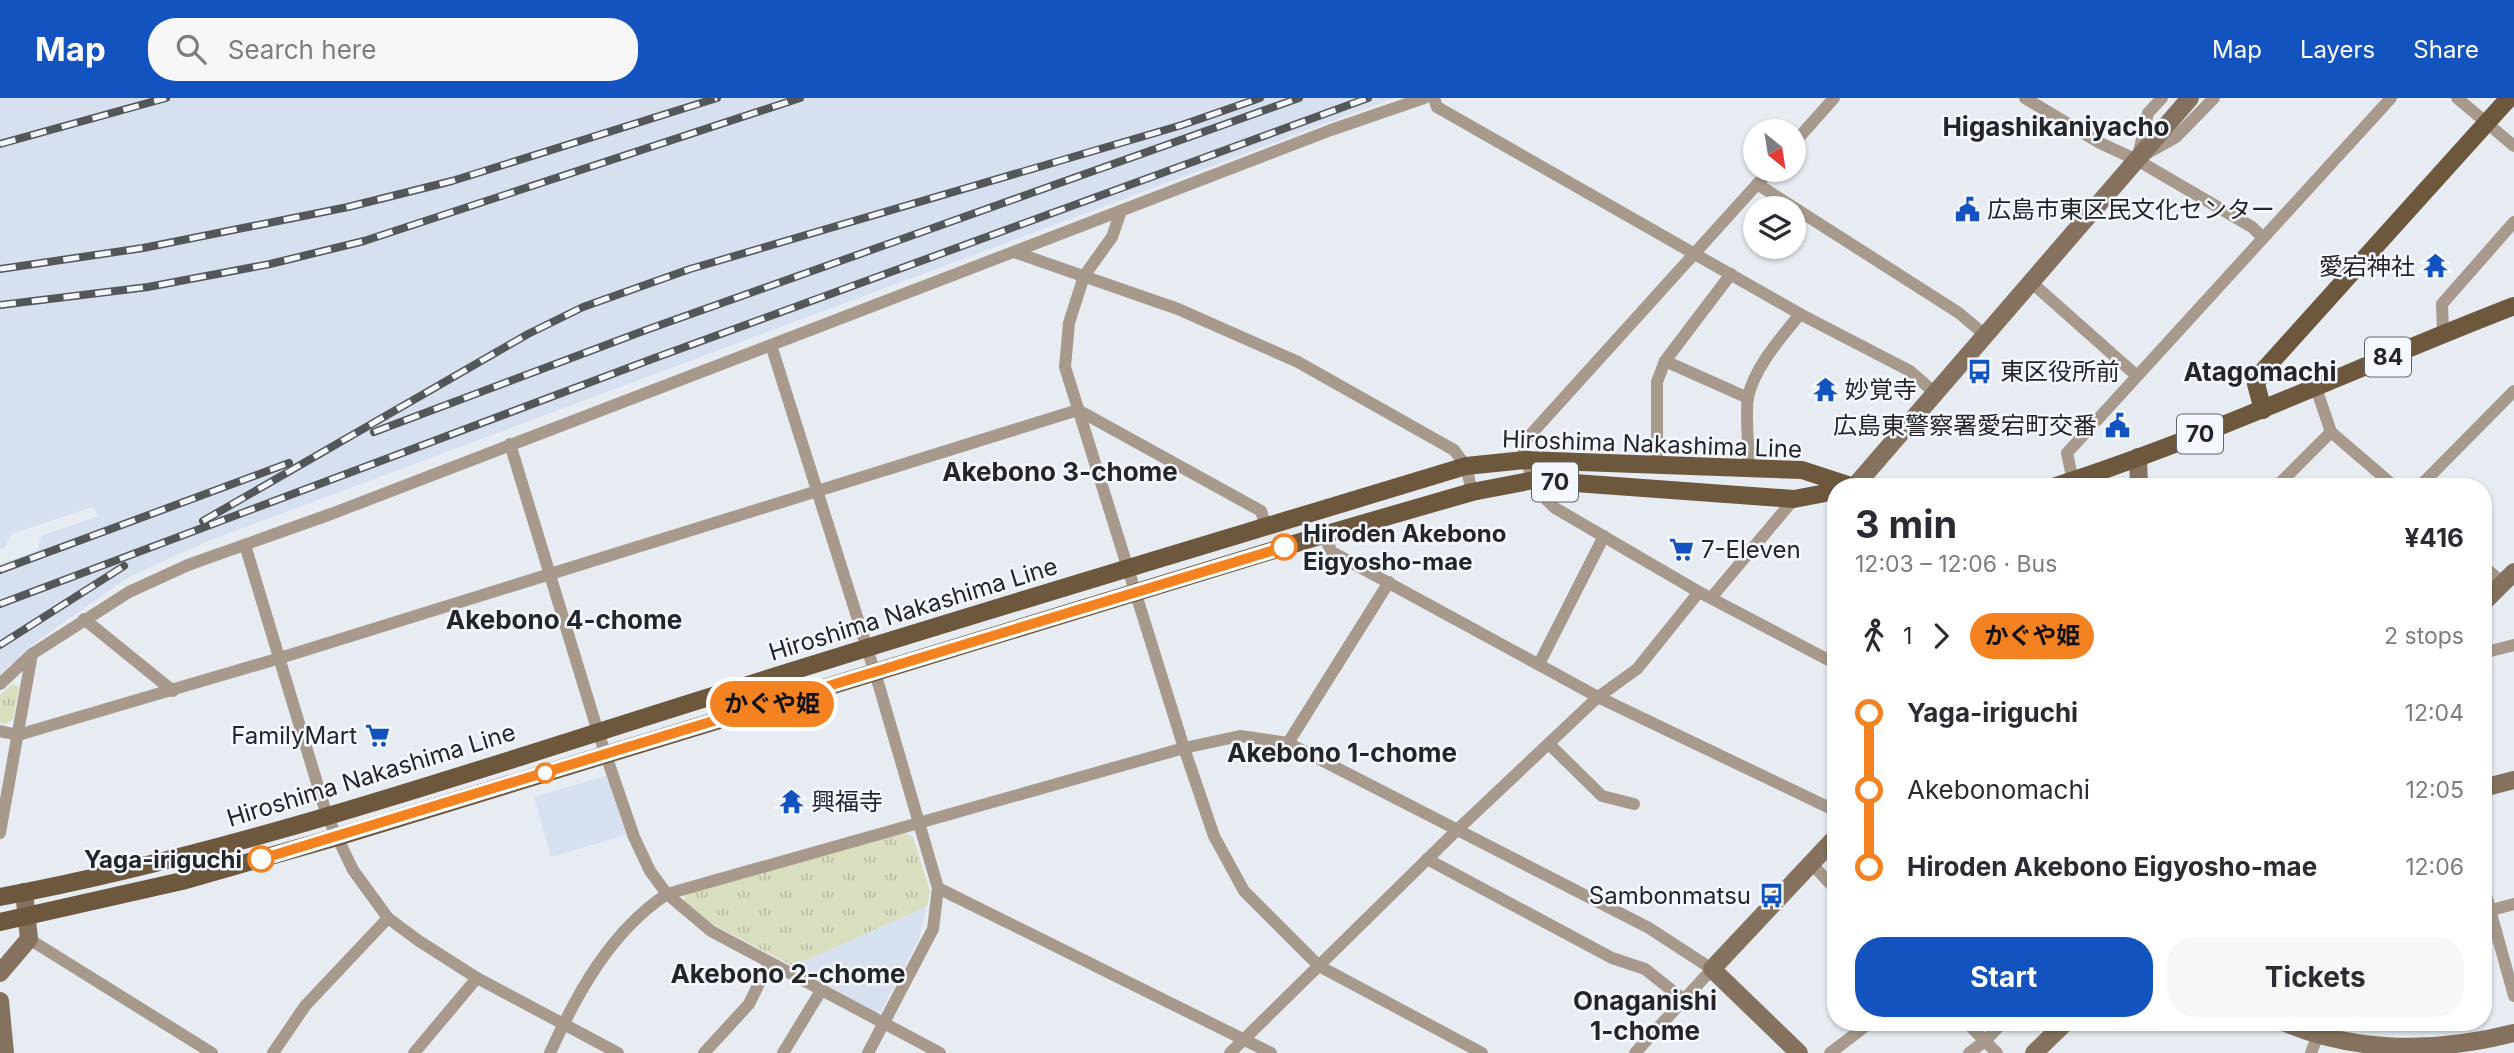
<!DOCTYPE html>
<meta charset="utf-8">
<style>
:root{--surface:#fff;--page:#f7f7f7;--text:#2b2b33;--muted:#7c7c81;--accent:#1353bf}
body{margin:0;font-family:Inter,"Noto Sans JP",sans-serif;background:var(--page);color:var(--text);height:100vh;display:flex;flex-direction:column;font-size:26px;white-space:nowrap}
*{box-sizing:border-box;margin:0}
p{font-size:23px;color:var(--muted)}
.icon{flex:none;width:38px;height:38px;fill:none;stroke:currentColor;stroke-width:2;stroke-linecap:round;stroke-linejoin:round}
.map{position:relative;flex:1;overflow:hidden}
.side{position:absolute;left:1827px;top:380px;width:665px;height:553px;display:flex;flex-direction:column;background:var(--surface);border-radius:28px;box-shadow:0 2px 5px #0004}
.side>*{flex:none}
.badge{padding:0 14px;border-radius:23px;font-size:24px;line-height:46px}
.needle{width:46px;rotate:150deg}
.fabs{position:absolute;left:1743px;top:21px;display:grid;gap:14px}
.fabs a{display:grid;place-items:center;width:63px;height:63px;border-radius:50%;background:var(--surface);box-shadow:0 2px 5px #0004;font-size:35px}
.map>.badge{position:absolute;translate:-50% -50%;box-shadow:0 0 0 4px #fff}
.legs{display:flex;align-items:center;gap:10px;height:77px;padding:0 28px;font-size:23px}
.legs p{margin-inline-start:auto}
.overview{display:flex;align-items:center;justify-content:space-between;height:119px;padding:0 28px}
h1{font-size:38px;font-weight:700;line-height:52px}
.cta{display:flex;gap:14px;margin-top:auto;padding:14px 28px}
.cta a{flex:1;height:80px;border-radius:28px;background:var(--accent);color:#fff;font-size:28px;font-weight:700;line-height:80px;text-align:center}
.cta a+a{background:var(--page);color:var(--text)}
ul{padding:0 28px;list-style:none}
li{display:flex;align-items:center;gap:24px;height:77px;font-size:26px}
li i{display:grid;place-items:center;width:10px;height:100%;margin:0 9px;background:currentColor}
li i::after{content:'';width:18px;height:18px;margin:-9px;border:5px solid;border-radius:50%;background:var(--surface)}
li p{margin-inline-start:auto}
li:first-child i{background:linear-gradient(#0000 50%,currentColor 0)}
li:last-child i{background:linear-gradient(currentColor 50%,#0000 0)}
header{display:flex;align-items:center;gap:42px;box-sizing:border-box;height:98px;padding:0 35px;background:var(--accent);color:#fff}
header strong{font-size:33px}
nav{display:flex;gap:38px;margin-inline-start:auto;font-size:24px}
.search{width:490px;height:63px;background:var(--page);display:flex;align-items:center;gap:18px;box-sizing:border-box;padding:0 24px;border-radius:28px;color:var(--muted);font-size:26px}
.map>svg:first-child{display:block}
.built{fill:#d6e0ee}
.park{fill:url(#park-tufts)}
.lines{fill:none;stroke-linecap:round;stroke-linejoin:round}
.street{stroke:#a79a8c;stroke-width:12}
.secondary{stroke:#85725e;stroke-width:18}
.primary{stroke:#6d573d;stroke-width:18}
.rail-casing{stroke:#54575a;stroke-width:8}
.rail{stroke:#f5f9ff;stroke-width:5;stroke-dasharray:16;stroke-linecap:butt}
.line-1-casing{stroke:#fff;stroke-width:16}
.line-1{stroke:#f58220;stroke-width:10}
.stop-1-dot{fill:#fff;stroke:#f58220;stroke-width:3.5}
.labels{text-anchor:middle;dominant-baseline:central;stroke-width:5;stroke-linejoin:round;paint-order:stroke}
.shield{fill:#f5f9ff;stroke:#626568;stroke-width:2}
.shield-label{font-size:23px;font-weight:bold;fill:#232527}
.poi-label{font-size:24px;fill:#232527;stroke:#f5f9ff;text-anchor:start}
.street-label{font-size:24px;fill:#232527;stroke:#f5f9ff}
.stop-label{font-size:24px;font-weight:bold;fill:#232527;stroke:#f5f9ff;text-anchor:start}
.neighbourhood-label{font-size:26px;font-weight:bold;fill:#232527;stroke:#f5f9ff}
</style>
<header>
<strong>Map</strong>
<div class="search"><svg class="icon" aria-label="search" viewBox="0 0 24 24"><circle cx="10" cy="10" r="6"/><path d="M15 15l6 6"/></svg>Search here</div>
<nav><a>Map</a><a>Layers</a><a>Share</a></nav>
</header>
<div class="map">
<svg width="2514" height="955" viewBox="0 0 2514 955">
<defs>
<pattern id="park-tufts" width="24" height="20" patternUnits="userSpaceOnUse" patternTransform="scale(1.75)"><rect width="24" height="20" fill="#d9debf"/><path d="M3 7l-1-3M5 7V3M7 7l1-3M15 17l-1-3M17 17v-4M19 17l1-3" fill="none" stroke="#babea4"/></pattern>
</defs>
<rect width="100%" height="100%" fill="#e7ecf3"/>
<g class="built">
<path d="M0,0H1394L208,443L129,479L37,543L0,576V466L37,453L41,438L98,418L93,409L11,436L6,448L0,451Z"/>
<path d="M608,677L626,737L551,759L534,699Z"/>
<path d="M927,808L919,841L881,913L876,914L793,868Z"/>
</g>
<g class="park">
<path d="M12,586L19,589L13,621L5,626L0,624V597Z"/>
<path d="M903,734L913,739L930,793L927,808L793,868L712,826L684,804L685,797Z"/>
</g>
<g class="lines">
<g class="street">
<path d="M1434,0L1437,9L1800,216L1910,273L1935,295"/>
<path d="M2025,0L2100,45L2137,62L2252,129L2263,140"/>
<path d="M2457,0L2514,48"/>
<path d="M1794,45L1834,0"/>
<path d="M2146,56L2176,39L2214,0"/>
<path d="M2138,58L2148,15L2162,0"/>
<path d="M1770,72L1523,345C1526,369 1536,394 1555,410L1699,494L1836,566"/>
<path d="M1757,86L1959,215L1985,237"/>
<path d="M1121,113L1112,139L1084,178L1069,225L1065,269L1184,650L1214,738L1244,793L1319,868L1482,955"/>
<path d="M1014,154L1178,211L1298,264L1454,352L1466,368L1472,394"/>
<path d="M2031,184L2137,278"/>
<path d="M2443,235L2442,206L2514,124"/>
<path d="M771,247L879,588L938,790L933,831L868,955"/>
<path d="M1665,263L1748,300"/>
<path d="M2316,290L2331,334L2394,388"/>
<path d="M510,346L598,634L634,739L650,773L667,796L711,833L940,955"/>
<path d="M1657,369V284L1665,263L1731,176"/>
<path d="M1749,370C1749,350 1745,317 1748,299C1755,268 1781,240 1800,216"/>
<path d="M2073,383L2067,355L2391,0"/>
<path d="M2277,388L2331,334"/>
<path d="M2420,388L2514,293"/>
<path d="M1323,437L1332,454L1598,599L1836,713"/>
<path d="M245,447L327,718L353,772L388,820L419,843L477,880L618,955"/>
<path d="M2483,468L2503,485"/>
<path d="M1711,500L1794,401"/>
<path d="M84,521L173,593"/>
<path d="M2483,555L2514,547"/>
<path d="M1539,566L1604,438"/>
<path d="M0,586L32,556L129,494L188,467L331,416L1331,32L1424,0"/>
<path d="M0,633L18,637L280,560L1078,312L1261,413L1266,429"/>
<path d="M1288,645L1389,484"/>
<path d="M1549,646L1602,698L1634,706"/>
<path d="M0,735L32,556"/>
<path d="M1427,761L1612,860L1645,871L1684,902"/>
<path d="M1811,765L1836,792"/>
<path d="M2483,786L2514,898"/>
<path d="M938,790L1271,955"/>
<path d="M2484,814L2514,806"/>
<path d="M29,841L212,955"/>
<path d="M1966,924L1997,955"/>
<path d="M273,955L305,908L388,820"/>
<path d="M414,955L477,880"/>
<path d="M550,955C577,895 611,833 667,796L1184,650L1240,638L1288,645L1649,830L1712,871L1635,955"/>
<path d="M704,955L749,906L769,865"/>
<path d="M783,955L822,891"/>
<path d="M1230,955L1457,732L1598,599L1637,571L1699,494"/>
<path d="M1830,955L1871,924"/>
<path d="M1969,955L1985,943L2003,924"/>
<path d="M2311,955L2316,942"/>
</g>
<g class="secondary">
<path d="M2138,359L2139,388"/>
<path d="M1855,388L2190,0"/>
<path d="M2483,505L2514,474"/>
<path d="M2483,690L2514,682"/>
<path d="M0,875L29,841L24,794"/>
<path d="M0,903L5,955"/>
<path d="M2283,924C2355,955 2436,955 2514,935"/>
<path d="M1799,955L1712,871L1836,739"/>
<path d="M2034,955L2066,924"/>
</g>
<g class="primary">
<path d="M2263,312L2256,286L2263,273L2509,0"/>
<path d="M2056,388C2212,338 2361,267 2514,208"/>
<path d="M0,799C234,755 461,677 687,606C946,524 1206,447 1466,368L1525,362L1802,372L1851,388"/>
<path d="M0,824L182,783L337,739L1323,437L1472,394L1534,382L1794,401L1836,393"/>
</g>
<defs>
<g id="rail">
<path d="M0,46L166,0"/>
<path d="M0,171L143,150L348,109L452,83L717,0"/>
<path d="M0,207L148,189L270,166L364,143L800,0"/>
<path d="M374,334L646,232L1299,0"/>
<path d="M203,423L528,236L583,209L690,171L1182,27L1260,0"/>
<path d="M0,472L289,365"/>
<path d="M0,506L652,261L1368,0"/>
<path d="M0,547L124,468"/>
</g>
</defs>
<use href="#rail" class="rail-casing"/>
<use href="#rail" class="rail"/>
</g>
<g class="lines">
<defs>
<path id="line-1" d="M261,761L1284,449"/>
</defs>
<use href="#line-1" class="line-1-casing"/>
<use href="#line-1" class="line-1"/>
</g>
<defs>
<symbol id="civic-bare" viewBox="-9 -9 18 18"><path d="M-.6-6.5H3V-4.5H.6V-3L4-1V1h2V6H-6V1h2V-1L-.6-3ZM-1.2 2.5V6h2.4V2.5Z" fill="#1353bf" stroke="#f5f9ff" stroke-width="2.5" paint-order="stroke"/></symbol>
<symbol id="temple-bare" viewBox="-9 -9 18 18"><path d="M0-6L5-2H3V0L6.5 2.5H4V6H1.5V3h-3V6H-4V2.5H-6.5L-3 0V-2H-5Z" fill="#1353bf" stroke="#f5f9ff" stroke-width="2.5" paint-order="stroke"/></symbol>
<symbol id="bus-bare" viewBox="-9 -9 18 18"><path d="M-5-6H5V4H4V6H2V4H-2V6H-4V4H-5ZM-3.5-4V0h7V-4ZM-3.5 1.2v1.5H-2V1.2ZM2 1.2v1.5H3.5V1.2Z" fill="#1353bf" stroke="#f5f9ff" stroke-width="2.5" paint-order="stroke"/></symbol>
<symbol id="supermarket-bare" viewBox="-9 -9 18 18"><path d="M-6-5.5h2.5l.6 2H6L4.5 2H-2.5L-4.4-4H-6ZM-1.5 3.2a1.3 1.3 0 1 0 .1 0ZM3 3.2a1.3 1.3 0 1 0 .1 0Z" fill="#1353bf" stroke="#f5f9ff" stroke-width="2.5" paint-order="stroke"/></symbol>
</defs>
<g fill-rule="evenodd">
<use href="#civic-bare" x="1950" y="94" width="35" height="35"/>
<use href="#temple-bare" x="2418" y="150" width="35" height="35"/>
<use href="#bus-bare" x="1962" y="256" width="35" height="35"/>
<use href="#temple-bare" x="1808" y="274" width="35" height="35"/>
<use href="#civic-bare" x="2100" y="310" width="35" height="35"/>
<use href="#supermarket-bare" x="1664" y="434" width="35" height="35"/>
<use href="#supermarket-bare" x="360" y="620" width="35" height="35"/>
<use href="#temple-bare" x="774" y="686" width="35" height="35"/>
<use href="#bus-bare" x="1754" y="780" width="35" height="35"/>
</g>
<g class="stop-1-dot">
<circle cx="1284" cy="449" r="12"/>
<circle cx="545" cy="675" r="9"/>
<circle cx="261" cy="761" r="12"/>
</g>
<g class="labels">
<g class="shield">
<rect x="2365" y="239.5" width="46" height="39" rx="5"/>
<rect x="2177" y="316.5" width="46" height="39" rx="5"/>
<rect x="1532" y="364.5" width="46" height="39" rx="5"/>
</g>
<g class="shield-label">
<text x="2388" y="259">84</text>
<text x="2200" y="336">70</text>
<text x="1555" y="384">70</text>
</g>
<g class="poi-label">
<text x="1987" y="111">広島市東区民文化センター</text>
<text x="2415" y="168" text-anchor="end">愛宕神社</text>
<text x="2000" y="273">東区役所前</text>
<text x="1845" y="291">妙覚寺</text>
<text x="2097" y="327" text-anchor="end">広島東警察署愛宕町交番</text>
<text x="1701" y="451">7-Eleven</text>
<text x="357" y="637" text-anchor="end">FamilyMart</text>
<text x="811" y="703">興福寺</text>
<text x="1751" y="797" text-anchor="end">Sambonmatsu</text>
</g>
<g class="street-label">
<text transform="translate(1652 346) rotate(2)">Hiroshima Nakashima Line</text>
<text transform="translate(913 511) rotate(-17)">Hiroshima Nakashima Line</text>
<text transform="translate(371 677) rotate(-17)">Hiroshima Nakashima Line</text>
</g>
<g class="stop-label">
<text x="1303" y="435">Hiroden Akebono<tspan x="1303" dy="28">Eigyosho-mae</tspan></text>
<text x="242" y="761" text-anchor="end">Yaga-iriguchi</text>
</g>
<g class="neighbourhood-label">
<text x="2056" y="28">Higashikaniyacho</text>
<text x="2260" y="273">Atagomachi</text>
<text x="1060" y="373">Akebono 3-chome</text>
<text x="564" y="521">Akebono 4-chome</text>
<text x="1342" y="654">Akebono 1-chome</text>
<text x="788" y="875">Akebono 2-chome</text>
<text x="1645" y="902">Onaganishi<tspan x="1645" dy="30">1-chome</tspan></text>
</g>
</g>
</svg>
<div class="fabs">
<a><svg class="needle" viewBox="-14 -14 28 28"><path d="M0-13l5 13h-10z" fill="#e53935"/><path d="M0 13l5-13h-10z" fill="#7c7c81"/></svg></a>
<a><svg class="icon" aria-label="layers" viewBox="0 0 24 24"><path d="M12 4l9 5-9 5-9-5zM3 14l9 5 9-5"/></svg></a>
</div>
<b class="badge" style="left:772px;top:606px;background:#f58220;color:#111">かぐや姫</b>
<section class="side">
<div class="overview"><div><h1>3 min</h1><p>12:03 – 12:06 · Bus</p></div><b>¥416</b></div>
<div class="legs"><svg class="icon" aria-label="walk" viewBox="0 0 24 24"><circle cx="13" cy="4" r="2"/><path d="M13 8l-2 6 4 7M11 14l-3 7M7 12l3-4h3l4 4"/></svg>1<svg class="icon" aria-label="forward" viewBox="0 0 24 24"><path d="M9 5l7 7-7 7"/></svg><b class="badge" style="background:#f58220;color:#111">かぐや姫</b><p>2 stops</p></div>
<ul>
<li><i style="color:#f58220"></i><b>Yaga-iriguchi</b><p>12:04</p></li>
<li><i style="color:#f58220"></i><span>Akebonomachi</span><p>12:05</p></li>
<li><i style="color:#f58220"></i><b>Hiroden Akebono Eigyosho-mae</b><p>12:06</p></li>
</ul>
<div class="cta"><a>Start</a><a>Tickets</a></div>
</section>
</div>
